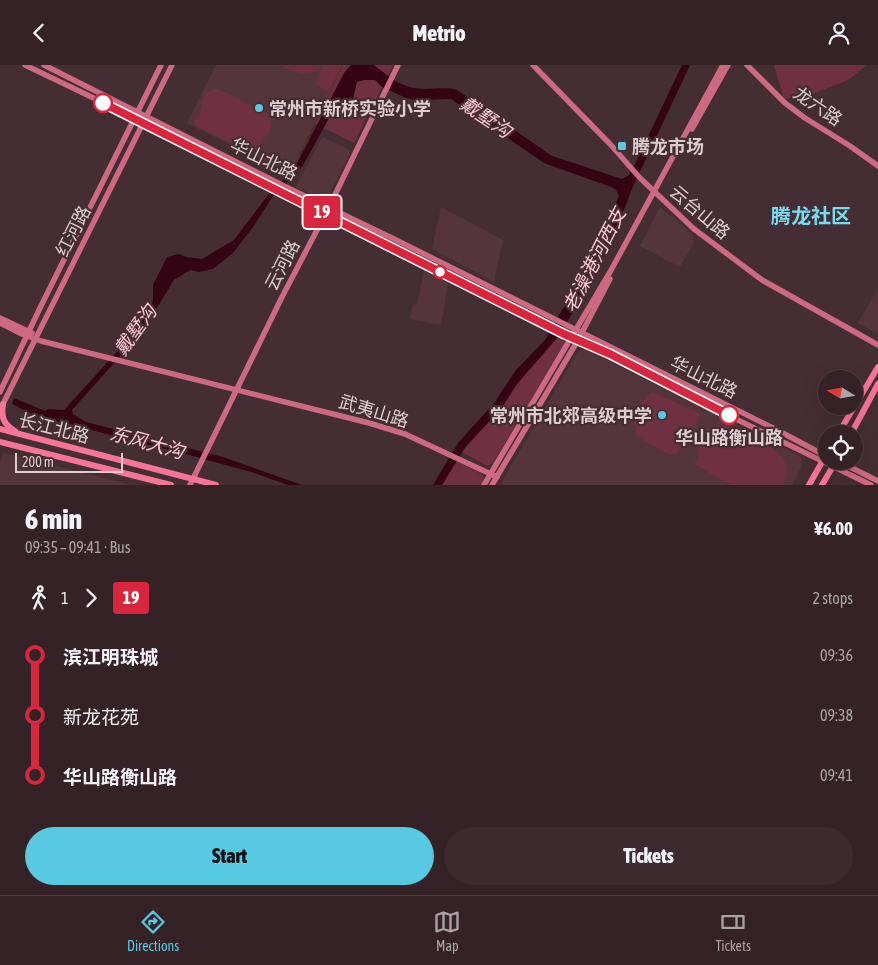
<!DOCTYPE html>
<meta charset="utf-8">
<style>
:root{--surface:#342226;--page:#3c2a2e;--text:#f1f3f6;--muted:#a9a4a7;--line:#4e3f43;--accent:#57c9e2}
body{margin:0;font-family:"Asap Condensed","Noto Sans SC",sans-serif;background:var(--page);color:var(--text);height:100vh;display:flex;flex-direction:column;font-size:19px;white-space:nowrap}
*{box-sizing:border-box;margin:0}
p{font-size:16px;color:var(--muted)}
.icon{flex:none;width:28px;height:28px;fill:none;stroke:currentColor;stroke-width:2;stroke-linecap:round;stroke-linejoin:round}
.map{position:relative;height:420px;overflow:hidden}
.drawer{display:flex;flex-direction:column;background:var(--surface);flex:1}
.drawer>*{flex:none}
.badge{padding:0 10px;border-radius:4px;font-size:18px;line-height:32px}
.needle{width:32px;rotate:281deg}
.buttons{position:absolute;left:818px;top:305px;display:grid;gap:10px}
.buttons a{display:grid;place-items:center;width:45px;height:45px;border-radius:50%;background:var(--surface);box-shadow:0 5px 20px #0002,0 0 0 1px var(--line);font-size:25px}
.scale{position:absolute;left:15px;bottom:12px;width:108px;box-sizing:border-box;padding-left:5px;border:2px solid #ddcdd0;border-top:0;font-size:14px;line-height:18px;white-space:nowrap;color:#ddcdd0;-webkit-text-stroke:4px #452e33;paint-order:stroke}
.map>.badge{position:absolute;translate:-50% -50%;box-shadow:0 0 0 2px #fff}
.legs{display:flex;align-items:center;gap:8px;height:55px;padding:0 25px;font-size:16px}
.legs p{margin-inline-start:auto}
.summary{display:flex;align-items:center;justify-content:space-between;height:85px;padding:0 25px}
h1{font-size:28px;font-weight:800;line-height:38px}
.action{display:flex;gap:10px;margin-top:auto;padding:10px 25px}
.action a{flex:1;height:58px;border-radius:30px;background:var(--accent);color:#111;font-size:20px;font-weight:800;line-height:58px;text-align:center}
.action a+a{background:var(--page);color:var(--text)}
ul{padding:0 25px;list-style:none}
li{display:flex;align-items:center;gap:18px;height:60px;font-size:19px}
li i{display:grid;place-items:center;width:8px;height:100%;margin:0 6px;background:currentColor}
li i::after{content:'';width:12px;height:12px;margin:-6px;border:4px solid;border-radius:50%;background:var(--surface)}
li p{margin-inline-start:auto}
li:first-child i{background:linear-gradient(#0000 50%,currentColor 0)}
li:last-child i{background:linear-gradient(currentColor 50%,#0000 0)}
header{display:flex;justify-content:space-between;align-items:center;height:65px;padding:0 25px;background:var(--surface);font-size:22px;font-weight:800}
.dock{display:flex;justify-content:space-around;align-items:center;height:70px;border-top:1px solid var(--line);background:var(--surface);font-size:14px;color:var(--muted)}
.dock a{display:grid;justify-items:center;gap:2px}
.dock .on{color:var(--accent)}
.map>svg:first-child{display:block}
.built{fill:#54353c}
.green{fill:#6f3042}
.water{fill:#340314}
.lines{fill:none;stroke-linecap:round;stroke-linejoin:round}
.secondary{stroke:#cd6983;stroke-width:5.5}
.primary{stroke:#f67498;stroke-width:6}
.line-1-casing{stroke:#fff;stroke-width:11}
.line-1{stroke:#d7263d;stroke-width:8}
.stop-1-dot{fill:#fff;stroke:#d7263d;stroke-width:2.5}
.poi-dot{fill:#57c9e2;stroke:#452e33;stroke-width:2}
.labels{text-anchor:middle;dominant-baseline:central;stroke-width:4.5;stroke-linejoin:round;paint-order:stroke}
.street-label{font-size:18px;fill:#ddcdd0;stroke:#452e33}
.poi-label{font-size:18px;font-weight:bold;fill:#ddcdd0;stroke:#452e33;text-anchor:start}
.stop-label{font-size:18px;font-weight:bold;fill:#ddcdd0;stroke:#452e33}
.water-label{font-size:19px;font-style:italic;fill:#fec7d2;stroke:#452e33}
.quarter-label{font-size:20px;font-weight:bold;fill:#76dcf3;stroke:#452e33}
</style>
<header><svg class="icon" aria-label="back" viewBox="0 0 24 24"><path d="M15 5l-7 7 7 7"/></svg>Metrio<svg class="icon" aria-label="person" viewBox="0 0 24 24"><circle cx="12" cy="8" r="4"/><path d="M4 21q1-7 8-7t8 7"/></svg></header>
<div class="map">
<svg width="878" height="420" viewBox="0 0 878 420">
<rect width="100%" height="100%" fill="#452e33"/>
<g class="built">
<path d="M216,0H343L290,109L187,58Z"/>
<path d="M322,72L348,84L350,88L329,130L319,133L296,122Z"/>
<path d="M441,142L503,175L494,217L432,184Z"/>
<path d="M660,142L692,169L694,176L680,202L640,181Z"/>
<path d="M424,205L448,217L441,260L410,254L413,239L417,240Z"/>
<path d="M878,224V269L858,258Z"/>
<path d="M587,283L632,308L801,392L802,400L792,420H500L579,285Z"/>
<path d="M4,388L61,402L131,420H0V396Z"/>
</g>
<g class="green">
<path d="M279,0H342L329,26L315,19L323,0C310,15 294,7 279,0Z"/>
<path d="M343,0H393L354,78L315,59Z"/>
<path d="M774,0H867L848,15L812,29L784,34Z"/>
<path d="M213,24H218L223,26L267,49C278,65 265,69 259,82L262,83L261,85L293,101L290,108L193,59L197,51L199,52C203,40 199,30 213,24Z"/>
<path d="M559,270L564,274L565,278L493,398L487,401L462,387L501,344L517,319Z"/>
<path d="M653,327L701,349L680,384L677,388L669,390L635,370L636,361L627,356L649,329Z"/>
<path d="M720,360C734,360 744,367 756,374C773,383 797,396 783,420H731L694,399L697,394H699C695,378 703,363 720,360Z"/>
<path d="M456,396L482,409L484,414L480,420H442Z"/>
</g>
<path class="water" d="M351,0H374C391,13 402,24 426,24C436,24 447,22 457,25L552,91L622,114L629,110L635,99L682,0H690L631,126L626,140L592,215L558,272L517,319L501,344L466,381L442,420H433L458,378L494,338L516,305L545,275L562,245L576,226L619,131L616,125L611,122L544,98L451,34L417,35L406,33L382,22L375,15H364L357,17L353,34L337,39L302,102L273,131L253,162L233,188L213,204L199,207L191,205L185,208L174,215L142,267L72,345L73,349L86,357L223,392L302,420H288L251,407L189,390L48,354L33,350L12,339L14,333L45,346L48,344L64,345L125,278L149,246L153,235V220L167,192L179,189L186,192L202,194L234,175L271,126L293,106L344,8Z"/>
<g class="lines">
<g class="secondary">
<path d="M25,0L131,51L564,269L610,289L701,337L871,420"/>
<path d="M44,0L286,122L394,174L779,366L826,391"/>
<path d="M533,0L610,79L640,113L694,164L762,215L878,280"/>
<path d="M747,0L785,38L805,53L850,81L878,101"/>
<path d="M692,64L728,0"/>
<path d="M0,253L32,268"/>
<path d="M0,258L22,269L41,276L369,358L405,369L497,412"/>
<path d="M0,327L40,243L161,0"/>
<path d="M1,343L172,0"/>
<path d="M838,396L878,416"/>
<path d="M190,420L281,234L329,142L398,0"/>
<path d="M484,420L610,207L723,0"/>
<path d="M492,420L578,275L610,214"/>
</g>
<g class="primary">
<path d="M3,339C1,352 3,359 15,366"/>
<path d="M0,364L216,420"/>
<path d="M838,369L878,302"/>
<path d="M851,369L878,319"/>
<path d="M0,377L171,420"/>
<path d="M809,420L826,390"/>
<path d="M822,420L836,396"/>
</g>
</g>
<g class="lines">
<defs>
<path id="line-1" d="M103,38L564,269L610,289L729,350"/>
</defs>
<use href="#line-1" class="line-1-casing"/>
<use href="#line-1" class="line-1"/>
</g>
<g class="stop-1-dot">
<circle cx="103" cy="38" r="9"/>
<circle cx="440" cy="207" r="6"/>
<circle cx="729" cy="350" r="9"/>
</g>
<g class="poi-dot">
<circle cx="259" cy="43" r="5"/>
<rect x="617" y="76" width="10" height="10" rx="2.5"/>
<circle cx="662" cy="350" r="5"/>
</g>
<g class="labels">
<g class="street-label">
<text transform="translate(818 41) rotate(34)">龙六路</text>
<text transform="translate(264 94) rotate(26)">华山北路</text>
<text transform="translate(700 147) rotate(40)">云台山路</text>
<text transform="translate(73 166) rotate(-63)">红河路</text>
<text transform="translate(282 200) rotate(-63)">云河路</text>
<text transform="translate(704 312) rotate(26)">华山北路</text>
<text transform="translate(374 346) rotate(17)">武夷山路</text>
<text transform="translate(54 363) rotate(14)">长江北路</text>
</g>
<g class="poi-label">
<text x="269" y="43">常州市新桥实验小学</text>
<text x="632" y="81">腾龙市场</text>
<text x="652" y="350" text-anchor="end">常州市北郊高级中学</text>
</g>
<g class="stop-label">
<text x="729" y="372">华山路衡山路</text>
</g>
<g class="water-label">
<text transform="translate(486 52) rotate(34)">戴墅沟</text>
<text transform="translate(594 195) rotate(-63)">老澡港河西支</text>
<text transform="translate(135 265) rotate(-54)">戴墅沟</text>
<text transform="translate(147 377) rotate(15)">东风大沟</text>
</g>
<g class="quarter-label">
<text x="811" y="150">腾龙社区</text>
</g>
</g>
</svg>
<div class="buttons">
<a><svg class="needle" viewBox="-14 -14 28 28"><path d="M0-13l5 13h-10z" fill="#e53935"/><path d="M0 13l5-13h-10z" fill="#a9a4a7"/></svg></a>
<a><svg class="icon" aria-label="locate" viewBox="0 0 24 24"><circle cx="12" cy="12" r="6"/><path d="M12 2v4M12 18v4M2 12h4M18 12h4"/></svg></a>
</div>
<div class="scale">200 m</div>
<b class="badge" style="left:322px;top:147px;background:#d7263d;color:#fff">19</b>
</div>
<section class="drawer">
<div class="summary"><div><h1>6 min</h1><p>09:35 – 09:41 · Bus</p></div><b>¥6.00</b></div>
<div class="legs"><svg class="icon" aria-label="walk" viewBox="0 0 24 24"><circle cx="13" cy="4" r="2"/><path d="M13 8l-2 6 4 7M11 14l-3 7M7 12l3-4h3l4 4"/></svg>1<svg class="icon" aria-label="forward" viewBox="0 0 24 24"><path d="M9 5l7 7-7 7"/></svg><b class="badge" style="background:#d7263d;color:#fff">19</b><p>2 stops</p></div>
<ul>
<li><i style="color:#d7263d"></i><b>滨江明珠城</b><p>09:36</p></li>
<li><i style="color:#d7263d"></i><span>新龙花苑</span><p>09:38</p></li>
<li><i style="color:#d7263d"></i><b>华山路衡山路</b><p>09:41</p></li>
</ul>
<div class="action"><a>Start</a><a>Tickets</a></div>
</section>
<nav class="dock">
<a class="on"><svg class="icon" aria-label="directions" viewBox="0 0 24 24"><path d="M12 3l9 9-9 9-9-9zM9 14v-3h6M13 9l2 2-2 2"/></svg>Directions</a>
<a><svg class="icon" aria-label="map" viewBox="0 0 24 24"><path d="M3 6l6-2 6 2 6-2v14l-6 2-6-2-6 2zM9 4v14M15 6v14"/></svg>Map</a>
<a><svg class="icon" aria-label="tickets" viewBox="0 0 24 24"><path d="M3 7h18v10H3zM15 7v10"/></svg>Tickets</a>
</nav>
